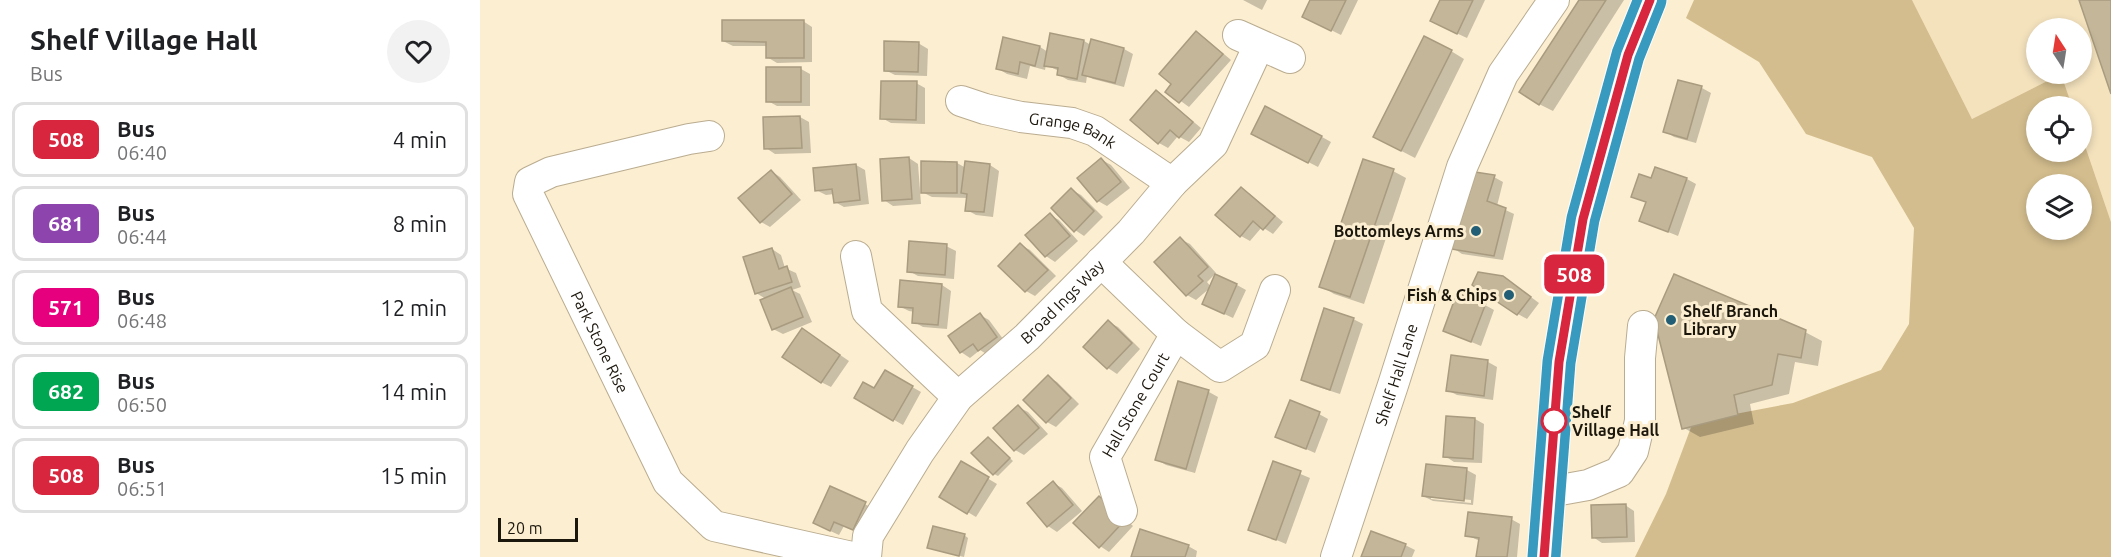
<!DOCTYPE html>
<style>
:root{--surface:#fff;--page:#f2f2f2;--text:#202124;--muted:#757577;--line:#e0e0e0}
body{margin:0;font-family:Ubuntu,sans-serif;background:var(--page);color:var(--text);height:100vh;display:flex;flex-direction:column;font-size:22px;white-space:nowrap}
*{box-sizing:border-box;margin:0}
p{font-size:20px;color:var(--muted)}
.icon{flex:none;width:33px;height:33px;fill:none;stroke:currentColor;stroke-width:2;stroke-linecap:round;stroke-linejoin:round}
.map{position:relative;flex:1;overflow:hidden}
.side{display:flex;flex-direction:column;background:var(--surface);width:480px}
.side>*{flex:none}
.badge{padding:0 12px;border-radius:9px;font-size:21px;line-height:39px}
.needle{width:39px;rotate:348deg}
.buttons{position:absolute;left:1546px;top:18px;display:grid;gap:12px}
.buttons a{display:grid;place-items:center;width:66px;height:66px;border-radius:50%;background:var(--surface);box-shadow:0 3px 9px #0003;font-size:30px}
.scale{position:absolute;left:18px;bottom:15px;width:80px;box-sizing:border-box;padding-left:6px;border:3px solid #1c170d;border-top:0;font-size:16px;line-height:21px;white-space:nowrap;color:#1c170d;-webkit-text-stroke:4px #fceed0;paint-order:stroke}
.map>.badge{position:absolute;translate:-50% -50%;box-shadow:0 0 0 3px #fff}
.round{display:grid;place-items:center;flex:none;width:63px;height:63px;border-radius:32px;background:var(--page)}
.overview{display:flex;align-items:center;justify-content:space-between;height:102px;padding:0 30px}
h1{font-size:28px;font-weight:600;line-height:45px}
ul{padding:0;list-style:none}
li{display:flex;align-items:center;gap:18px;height:75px;margin:0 12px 9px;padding:0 18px;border:3px solid var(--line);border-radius:12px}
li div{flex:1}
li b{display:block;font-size:22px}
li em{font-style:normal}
li .badge{min-width:66px;font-weight:700;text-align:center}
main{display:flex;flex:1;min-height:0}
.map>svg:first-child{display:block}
.built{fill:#f4e2bd;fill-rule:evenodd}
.forest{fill:#d3bd8e;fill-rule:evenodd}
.shadow{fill:#0003;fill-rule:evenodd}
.building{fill:#c3b699;stroke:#a89b7f;stroke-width:1.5}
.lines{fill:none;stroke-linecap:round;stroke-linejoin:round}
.minor-casing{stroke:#baac90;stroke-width:32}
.highway-casing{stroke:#fff;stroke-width:35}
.minor{stroke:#fff;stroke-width:30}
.highway{stroke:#389abf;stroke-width:33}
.line-casing{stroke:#fff;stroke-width:14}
.line{stroke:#d7263d;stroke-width:9}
.poi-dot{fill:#225f76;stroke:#fceed0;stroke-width:2}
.stop-dot{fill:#fff;stroke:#d7263d;stroke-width:3}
.labels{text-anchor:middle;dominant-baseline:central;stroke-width:6;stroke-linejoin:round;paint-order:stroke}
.street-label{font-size:16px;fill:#1c170d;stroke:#fceed0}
.poi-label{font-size:16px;font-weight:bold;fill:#1c170d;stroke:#fceed0;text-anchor:end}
.stop-label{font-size:16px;font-weight:bold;fill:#1c170d;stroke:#fceed0;text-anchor:start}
</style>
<main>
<section class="side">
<div class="overview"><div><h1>Shelf Village Hall</h1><p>Bus</p></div><a class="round"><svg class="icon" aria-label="heart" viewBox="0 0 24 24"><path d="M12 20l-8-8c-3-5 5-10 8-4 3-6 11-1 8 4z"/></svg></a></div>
<ul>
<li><span class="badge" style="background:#d7263d;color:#fff">508</span><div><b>Bus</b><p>06:40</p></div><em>4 min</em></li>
<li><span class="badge" style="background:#8e44ad;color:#fff">681</span><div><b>Bus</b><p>06:44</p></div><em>8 min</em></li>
<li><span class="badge" style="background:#e6007e;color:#fff">571</span><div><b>Bus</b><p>06:48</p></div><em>12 min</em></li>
<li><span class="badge" style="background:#00a651;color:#fff">682</span><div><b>Bus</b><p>06:50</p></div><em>14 min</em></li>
<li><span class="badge" style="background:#d7263d;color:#fff">508</span><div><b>Bus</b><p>06:51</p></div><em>15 min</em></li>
</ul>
</section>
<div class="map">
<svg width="1631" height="557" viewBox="0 0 1631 557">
<rect width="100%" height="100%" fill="#fceed0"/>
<path class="built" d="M1432,0H1631V222L1602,137V106H1592L1581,74L1492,119ZM1557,28H1602V74H1557Z"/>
<path class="forest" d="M1214,0H1432L1492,119L1581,74L1592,106H1557V152H1602V137L1631,222V557H1155L1186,494L1213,422L1313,403L1401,370L1429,324L1434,228L1392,157L1326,134L1279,62L1206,18ZM1557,184H1602V230H1557Z"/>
<g class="shadow">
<path d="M763,0H787L782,10Z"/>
<path d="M831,0H878L861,35L833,21Z"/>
<path d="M962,0H1005L987,38L961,26Z"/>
<path d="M1100,0H1144L1073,111L1059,104Z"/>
<path d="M323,21L332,27V62L297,63L287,57V46H253L243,41Z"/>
<path d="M716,33L725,38L751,60L709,107L687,91L693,84Z"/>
<path d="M604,41L611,45L644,49L653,54L644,87L613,79L607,76L606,83L588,80L579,75V71L566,65L565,70L550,66L547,79L527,74L517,68L560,47L568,52Z"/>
<path d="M438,43L448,49L447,76L415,75L405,70Z"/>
<path d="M971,51L984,59L935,158L908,144Z"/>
<path d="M321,69L330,74V106H297L288,101Z"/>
<path d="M1199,82L1222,88L1231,93L1216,143L1194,137L1185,131Z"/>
<path d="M436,83L445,88V124L411,123L402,118Z"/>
<path d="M676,92L685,98L721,128L709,142L698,136L688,148L679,143Z"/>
<path d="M320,117L329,122L331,153L295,154L286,148Z"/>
<path d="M842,137L851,142L838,167L782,138Z"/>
<path d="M429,158L438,164L441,204L413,206L404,200Z"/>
<path d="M622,160L631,165L650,188L627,206L618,201Z"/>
<path d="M443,163H477L486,168L510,165L519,171L513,217L496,215L487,210L488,198L452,197L442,192Z"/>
<path d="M376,165L385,170L389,204L364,207L355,202L354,194L346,195L336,190Z"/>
<path d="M291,171L300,177L321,200L290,227L281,222Z"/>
<path d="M913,171L926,178L884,304L854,294L841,286Z"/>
<path d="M1014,177L1023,182L1017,206L1034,214L1023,260L982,254L973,248Z"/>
<path d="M1207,179L1216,184L1198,236L1161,221L1167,203L1153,196L1172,180Z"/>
<path d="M761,189L770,194L803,222L793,234L782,227L770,241L761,236Z"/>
<path d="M592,190L601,195L623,217L604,236L595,230Z"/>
<path d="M570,215L579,220L598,241L575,262L566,256L547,235Z"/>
<path d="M700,239L710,244L736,273L727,282L731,287L757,285L766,290L753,318L723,304L731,287L716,300L707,295L676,262Z"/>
<path d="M541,245L550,250L576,276L555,296L546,291Z"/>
<path d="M466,246L476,251L474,279L438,276L429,271Z"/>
<path d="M292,249L301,255L305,268L316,273L321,287L312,290L320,294L332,322L303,334L293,329L286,299L276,293Z"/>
<path d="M1032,283L1059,303L1047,319L1038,314Z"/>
<path d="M462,285L471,291L467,329L443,327L434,322L435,312L429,311L419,306Z"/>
<path d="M1005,305L1014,310L1001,346L965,331Z"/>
<path d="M500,315L509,320L526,343L508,355L500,350L490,358L481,352L470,336Z"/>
<path d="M873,319L883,324L860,394L832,385L822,379Z"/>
<path d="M628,322L638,327L660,349L637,374L628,368L605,347Z"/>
<path d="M1325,332L1342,341L1338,366L1315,362L1309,394L1270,404L1274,424L1220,437L1204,428Z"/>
<path d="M331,335L369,361L351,387L341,382Z"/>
<path d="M972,357L1008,362L1017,367L1013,400L977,395L967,390Z"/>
<path d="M406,372L441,392L423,425L376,398L395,390Z"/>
<path d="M568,377L577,382L599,404L576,427L567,422Z"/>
<path d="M699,383L729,392L738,397L715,473L686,465L676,459Z"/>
<path d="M538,407L548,412L568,434L544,455L535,450Z"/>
<path d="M839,414L848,419L835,453L797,436Z"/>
<path d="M995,419L1004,424L1002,463L974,462L965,456Z"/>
<path d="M508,438L533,461L518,476L514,474Z"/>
<path d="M482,463L517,484L496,517L461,496Z"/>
<path d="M794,463L830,478L806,544L770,529Z"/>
<path d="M987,470L996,475L993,505L953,501L943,496ZM951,496L991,500V503L951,499Z"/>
<path d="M573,483L582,488L602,511L577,532L568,526L549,504Z"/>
<path d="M350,488L395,509L383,534L364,526L359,535L344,528Z"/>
<path d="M628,503L653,526L629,552L620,546Z"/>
<path d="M1145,505L1154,511L1155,542L1122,543L1113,537Z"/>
<path d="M1031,519L1040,524L1037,557H998L1000,541L986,535Z"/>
<path d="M484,535L488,538L484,557L453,549Z"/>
<path d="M925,545L935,550L932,557H882Z"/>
<path d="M708,546L717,551L716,557H653Z"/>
</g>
<g class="building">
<path d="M830,0H866L851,31L822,17Z"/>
<path d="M960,0H993L977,34L950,21Z"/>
<path d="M1099,0H1126L1059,105L1039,92Z"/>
<path d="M1599,0H1631V94Z"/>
<path d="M242,20H324V58H286V42L242,41Z"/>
<path d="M716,31L743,54L699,103L685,92L691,84L679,74Z"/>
<path d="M570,33L604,40L597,79L577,75L578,68L564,66Z"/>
<path d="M944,36L972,50L921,151L893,137Z"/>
<path d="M523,37L560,46L555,66L540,62L538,74L516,69Z"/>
<path d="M611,39L644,48L635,83L602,75Z"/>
<path d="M404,41L439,42L438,72L404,71Z"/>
<rect x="286" y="67" width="35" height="35"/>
<path d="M1198,80L1222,86L1207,139L1183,132Z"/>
<path d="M401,81H437L436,120L400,119Z"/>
<path d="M676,90L713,122L699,138L690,130L678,144L650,120Z"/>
<path d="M785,106L842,136L828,163L771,134Z"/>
<path d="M320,116L322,148L284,149L283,117Z"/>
<path d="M429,157L432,199L402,201L400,159Z"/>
<path d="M621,158L641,182L617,202L597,178Z"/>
<path d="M883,159L914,169L870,297L839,287Z"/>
<path d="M441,161L477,162V193H441Z"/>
<path d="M485,161L510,164L504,212L485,211L487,194L481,193Z"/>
<path d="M376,164L380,200L354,203L352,189L335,191L333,168Z"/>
<path d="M1175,167L1207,178L1188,232L1159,221L1166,202L1151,197L1159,174L1171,178Z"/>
<path d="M291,170L312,194L280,223L258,198Z"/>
<path d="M995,172L1015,175L1007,201L1026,208L1014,256L971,249Z"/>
<path d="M761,187L795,216L783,230L773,221L760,237L735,215Z"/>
<path d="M591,188L614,211L594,232L571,208Z"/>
<path d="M570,213L590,236L565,257L545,235Z"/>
<path d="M700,237L728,267L718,276L723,281L706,296L674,262Z"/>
<path d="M429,241L467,244L465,275L427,272Z"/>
<path d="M540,243L568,270L545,292L518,266Z"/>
<path d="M292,248L299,269L307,266L312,282L275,294L263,257Z"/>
<path d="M998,272L1023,276L1051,297L1037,315L992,285Z"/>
<path d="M735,274L757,284L744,314L722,304Z"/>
<path d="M1194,274L1326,330L1321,358L1298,354L1292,385L1254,395L1258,415L1202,429L1174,319Z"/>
<path d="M420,280L462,284L458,325L432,323L433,308L418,307Z"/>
<path d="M311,287L323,317L292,330L280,300Z"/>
<path d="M977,293L1006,303L991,342L963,331Z"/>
<path d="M844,308L874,318L850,390L821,380Z"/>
<path d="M500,313L517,337L498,351L493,344L480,353L468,336Z"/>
<path d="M628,320L652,343L627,369L603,347Z"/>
<path d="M322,328L360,355L341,383L302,357Z"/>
<path d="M971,355L1008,360L1004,396L966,391Z"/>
<path d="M405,370L433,386L413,421L374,398L383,382L394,388Z"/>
<path d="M568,375L591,398L566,423L543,400Z"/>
<path d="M698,381L729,390L706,469L675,460Z"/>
<path d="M810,400L840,412L826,449L795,437Z"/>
<path d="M538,405L559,428L534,451L513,428Z"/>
<path d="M966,416L995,418L993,459L963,457Z"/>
<path d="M508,437L530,458L513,475L491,453Z"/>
<path d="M481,461L509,477L487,514L459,497Z"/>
<path d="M793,461L821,471L796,540L768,530Z"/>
<path d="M946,464L987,468L984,501L942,496Z"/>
<path d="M573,481L593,505L567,527L547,503Z"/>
<path d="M350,486L386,502L373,530L354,522L350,531L333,523Z"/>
<path d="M619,496L645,520L619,548L593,523Z"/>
<path d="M1146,504L1147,537L1112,538L1111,505Z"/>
<path d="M988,512L1032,517L1027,557H996L999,538L985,536Z"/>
<path d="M453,526L485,534L479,556L447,548Z"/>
<path d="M660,529L709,545L705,557H651Z"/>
<path d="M891,531L926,544L921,557H881Z"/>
</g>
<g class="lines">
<defs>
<g id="minor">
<path d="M758,35L810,58"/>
<path id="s1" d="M481,101L505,109L541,117L592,123L615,131L692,183"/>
<path id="s2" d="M229,136L209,139L71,172L50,182L48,194L188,482L234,526L372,557"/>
<path d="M376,256L387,311L478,397"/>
<path d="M621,262L696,334L740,367L775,345L795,290"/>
<path d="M1069,492L1108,485L1139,472L1153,451L1160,421V358L1163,326"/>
<path id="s3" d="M642,511L625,457L696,334"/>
<path id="s4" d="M386,557L388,536L440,451L478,397L547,337L651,232L692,183L733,144L779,45"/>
<path id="s5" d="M856,557L913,385L982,167L1023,74L1074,0"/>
</g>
<path id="highway" d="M1064,557L1079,362L1103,219L1148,55L1170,0"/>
</defs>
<use href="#minor" class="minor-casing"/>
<use href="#highway" class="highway-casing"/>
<use href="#minor" class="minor"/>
<use href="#highway" class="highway"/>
</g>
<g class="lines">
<defs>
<path id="line" d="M1064,557L1079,362L1103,219L1148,55L1170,0"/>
</defs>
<use href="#line" class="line-casing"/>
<use href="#line" class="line"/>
</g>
<g class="poi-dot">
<circle cx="996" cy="231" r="6"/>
<circle cx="1029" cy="295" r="6"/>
<circle cx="1191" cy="320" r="6"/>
</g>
<circle class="stop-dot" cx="1074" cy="421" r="12"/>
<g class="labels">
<g class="street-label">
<text stroke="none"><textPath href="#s1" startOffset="116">Grange Bank</textPath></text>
<text stroke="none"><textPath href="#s4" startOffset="328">Broad Ings Way</textPath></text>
<text stroke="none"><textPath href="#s2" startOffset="362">Park Stone Rise</textPath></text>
<text stroke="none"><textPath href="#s5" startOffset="192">Shelf Hall Lane</textPath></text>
<text stroke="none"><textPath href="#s3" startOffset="117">Hall Stone Court</textPath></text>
</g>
<g class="poi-label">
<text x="984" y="231">Bottomleys Arms</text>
<text x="1017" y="295">Fish &amp; Chips</text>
<text x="1203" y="311" text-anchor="start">Shelf Branch<tspan x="1203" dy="18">Library</tspan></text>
</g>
<g class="stop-label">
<text x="1092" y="412">Shelf<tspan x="1092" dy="18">Village Hall</tspan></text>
</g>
</g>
</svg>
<div class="buttons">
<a><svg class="needle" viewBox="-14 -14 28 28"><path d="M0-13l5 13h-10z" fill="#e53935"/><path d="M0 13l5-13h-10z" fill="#757577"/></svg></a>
<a><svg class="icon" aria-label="locate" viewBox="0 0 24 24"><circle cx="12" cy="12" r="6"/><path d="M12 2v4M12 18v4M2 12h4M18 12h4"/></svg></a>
<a><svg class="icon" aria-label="layers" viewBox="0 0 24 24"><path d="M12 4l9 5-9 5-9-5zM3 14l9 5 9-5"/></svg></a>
</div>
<div class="scale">20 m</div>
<b class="badge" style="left:1094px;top:274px;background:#d7263d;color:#fff">508</b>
</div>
</main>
